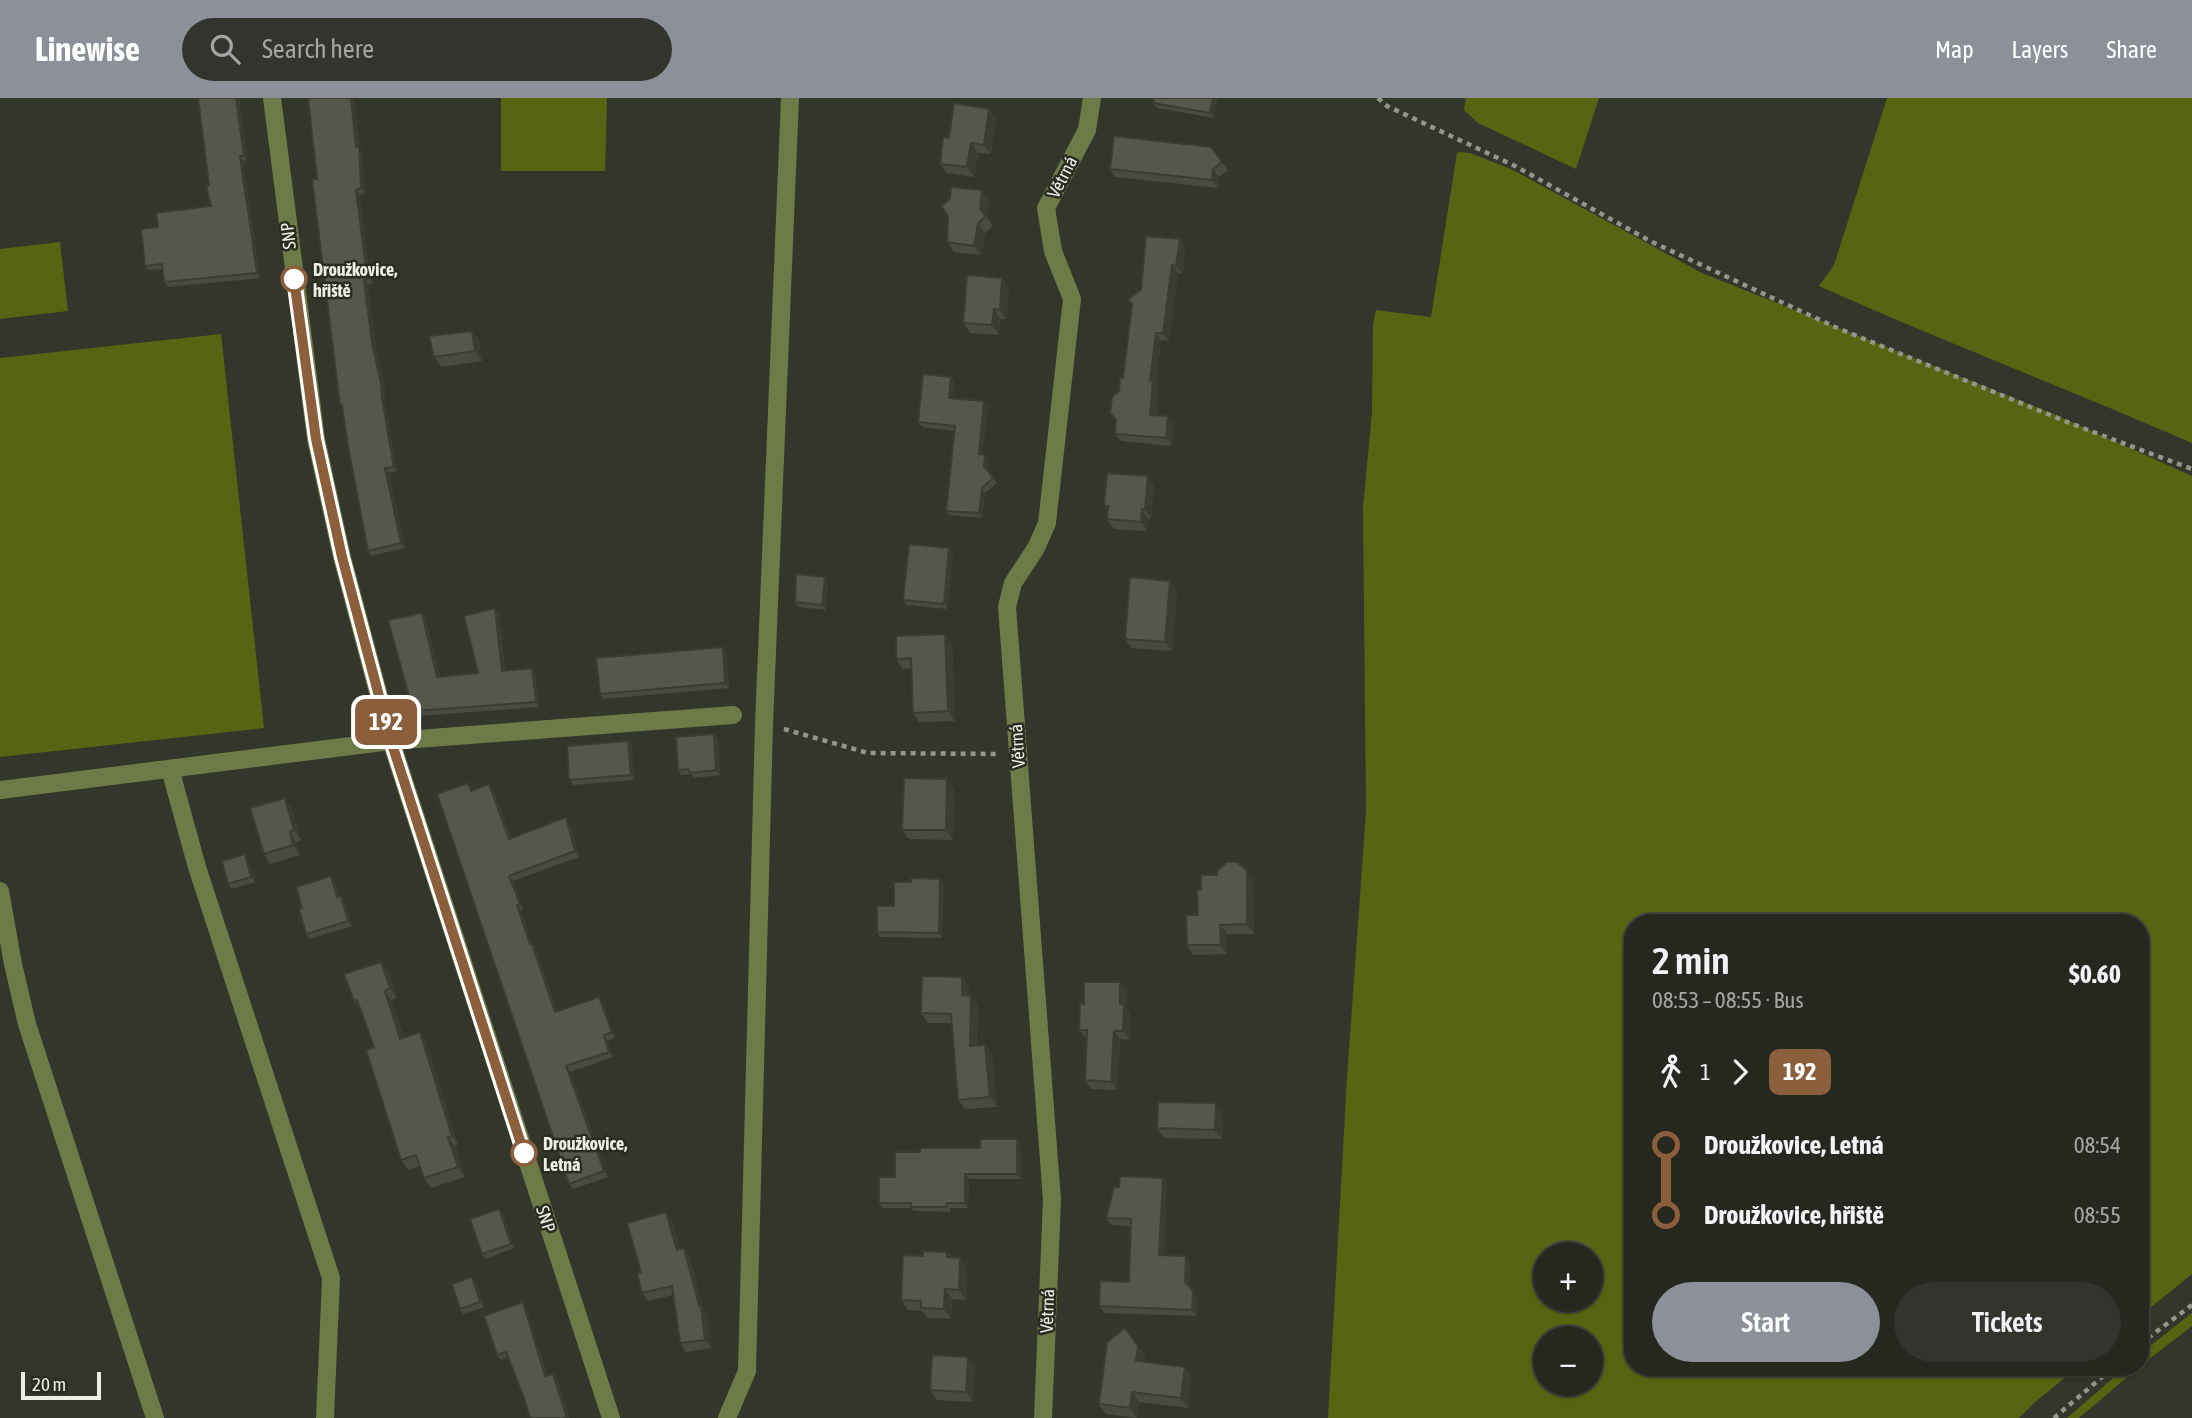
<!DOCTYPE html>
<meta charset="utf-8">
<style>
:root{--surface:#262820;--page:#32342d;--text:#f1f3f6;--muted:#a4a6a5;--line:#42443e;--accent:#8c9099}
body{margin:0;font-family:"Asap Condensed",sans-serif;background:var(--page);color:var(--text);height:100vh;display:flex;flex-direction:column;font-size:26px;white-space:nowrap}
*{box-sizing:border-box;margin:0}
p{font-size:23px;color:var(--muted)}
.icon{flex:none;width:38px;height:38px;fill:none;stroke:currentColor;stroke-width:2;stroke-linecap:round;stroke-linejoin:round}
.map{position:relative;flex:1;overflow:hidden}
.side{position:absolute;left:1624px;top:816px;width:525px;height:462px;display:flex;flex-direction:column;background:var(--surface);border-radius:28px;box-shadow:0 2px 5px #0004,0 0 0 2px var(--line)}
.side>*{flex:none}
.badge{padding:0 14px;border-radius:10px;font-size:24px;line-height:46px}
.buttons{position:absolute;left:1533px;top:1144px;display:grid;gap:14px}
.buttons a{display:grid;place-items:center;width:70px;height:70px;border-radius:50%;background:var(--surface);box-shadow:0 2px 5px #0004,0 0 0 2px var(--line);font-size:35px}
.scale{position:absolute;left:21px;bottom:18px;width:80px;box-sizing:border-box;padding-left:7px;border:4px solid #edefe7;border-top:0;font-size:19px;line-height:24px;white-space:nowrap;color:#edefe7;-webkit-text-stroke:5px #292c20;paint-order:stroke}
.map>.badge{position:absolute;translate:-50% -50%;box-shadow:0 0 0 4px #fff}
.legs{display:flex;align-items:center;gap:10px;height:77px;padding:0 28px;font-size:23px}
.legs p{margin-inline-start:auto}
.head{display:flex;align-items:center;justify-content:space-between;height:119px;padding:0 28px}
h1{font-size:38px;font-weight:600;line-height:52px}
.button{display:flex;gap:14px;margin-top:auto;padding:14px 28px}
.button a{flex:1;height:80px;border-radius:42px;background:var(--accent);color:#fff;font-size:28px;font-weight:600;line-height:80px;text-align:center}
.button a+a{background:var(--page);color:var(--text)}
ul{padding:0 28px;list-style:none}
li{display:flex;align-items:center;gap:24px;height:70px;font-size:26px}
li i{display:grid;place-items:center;width:10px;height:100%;margin:0 9px;background:currentColor}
li i::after{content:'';width:18px;height:18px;margin:-9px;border:5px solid;border-radius:50%;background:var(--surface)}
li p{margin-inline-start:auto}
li:first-child i{background:linear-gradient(#0000 50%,currentColor 0)}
li:last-child i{background:linear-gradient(currentColor 50%,#0000 0)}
header{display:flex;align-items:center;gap:42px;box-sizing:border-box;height:98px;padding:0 35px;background:var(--accent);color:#fff}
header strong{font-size:33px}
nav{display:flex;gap:38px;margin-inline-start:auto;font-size:24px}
.search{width:490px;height:63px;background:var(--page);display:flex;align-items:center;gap:18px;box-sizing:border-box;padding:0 24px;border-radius:38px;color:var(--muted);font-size:26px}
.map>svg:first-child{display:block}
.green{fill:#576512;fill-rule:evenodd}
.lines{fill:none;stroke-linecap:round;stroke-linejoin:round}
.path{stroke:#93968c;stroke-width:4.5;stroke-dasharray:5 5;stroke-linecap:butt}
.minor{stroke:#6e7a47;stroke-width:18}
.wall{fill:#484b40}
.shaded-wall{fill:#3b3d34}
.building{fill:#54574a;stroke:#3b3d34;stroke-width:2}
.line-1-casing{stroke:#fff;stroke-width:16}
.line-1{stroke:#8b5e3c;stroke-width:10}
.stop-1-dot{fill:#fff;stroke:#8b5e3c;stroke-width:3.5}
.labels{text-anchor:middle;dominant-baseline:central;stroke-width:5;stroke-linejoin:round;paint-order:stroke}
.street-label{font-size:18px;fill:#edefe7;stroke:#292c20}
.stop-label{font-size:18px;font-weight:bold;fill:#edefe7;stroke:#292c20;text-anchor:start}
</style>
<header>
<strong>Linewise</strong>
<div class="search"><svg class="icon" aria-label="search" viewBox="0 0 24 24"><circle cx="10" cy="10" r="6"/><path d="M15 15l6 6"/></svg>Search here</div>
<nav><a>Map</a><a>Layers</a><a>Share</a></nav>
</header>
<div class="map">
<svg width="2192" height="1320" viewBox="0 0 2192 1320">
<rect width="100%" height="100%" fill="#33362a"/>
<g class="green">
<path d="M501,0H607L605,73H501Z"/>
<path d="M1466,0H1599L1576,71L1478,25L1464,12Z"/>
<path d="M1887,0H2192V345C2068,291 1942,243 1819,188L1834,167Z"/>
<path d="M1460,54L1470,55L1513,72L1702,175L2058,318L2192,378V1176L2140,1218V824H1633V1269H2078L2034,1305L2019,1320H1328L1347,980L1366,714L1363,409L1372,314L1373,226L1376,212L1431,219L1457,55ZM1545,1157H1591V1202H1545ZM1545,1241H1591V1286H1545Z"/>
<path d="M60,144L68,213L0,221V151Z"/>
<path d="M221,236L264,630L0,659V260Z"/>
<path d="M2192,1215V1228L2140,1268V1256Z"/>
<path d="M2126,1269H2139L2079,1320H2067Z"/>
</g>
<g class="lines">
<g class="path">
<path d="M1378,0L1387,8L1515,68L1652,144L1835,229L2072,326L2192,371"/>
<path d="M784,631L868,655L999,656"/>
<path d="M2140,1246L2192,1207"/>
<path d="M2054,1320L2114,1269"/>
</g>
<g class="minor">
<path d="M272,0L316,341L342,459L391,643L611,1320"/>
<path d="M170,671L197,769L331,1180L325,1320"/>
<path d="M0,692L391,643L733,617"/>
<path d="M0,793L13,866L27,926L155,1320"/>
<path d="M727,1320L747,1273L764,626L790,0"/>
<path d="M1043,1320L1052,1102L1007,509L1013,485L1036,450L1047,425L1072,201L1053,153L1046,110L1087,32L1092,0"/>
</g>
</g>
<g class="wall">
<path d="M198,0H239L247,62L243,63L260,180L168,189L164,184L163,171L149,172L145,168L158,129L211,108Z"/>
<path d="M308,0H354L359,48L362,53L365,95L360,97L368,167L373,185L368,187L376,250L385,290V305L397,373L389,375L405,450L371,458L368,453L343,311L340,307Z"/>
<path d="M1217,0L1214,20L1157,10L1153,5Z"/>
<path d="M989,11L996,21L991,56L978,55L974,79L947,75L940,66L949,40Z"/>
<path d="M1211,49L1228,72L1219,79L1218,90L1115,79L1110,71Z"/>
<path d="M989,102L987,119L993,128L985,135L981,157L954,154L947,144Z"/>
<path d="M1180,141L1185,149L1182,175H1178L1169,243L1161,242L1156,287L1158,291L1156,317L1173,326L1172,348L1121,343L1115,336L1116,324L1110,315L1123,280L1141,192Z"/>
<path d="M1009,189L1006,221H1000L999,237L970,235L963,225Z"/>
<path d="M479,242L482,263L441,269L434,259Z"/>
<path d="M954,284L952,300L984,303L988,308L982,357L989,362L987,372L997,385L985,395L982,420L949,417L946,413L954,333L922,329L918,324Z"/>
<path d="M1154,388L1151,421H1148L1147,433L1114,431L1107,421L1108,412L1104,408Z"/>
<path d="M953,455L947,511L907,507L903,502Z"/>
<path d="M825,479L828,484L826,512L798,509L795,504Z"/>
<path d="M1177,492L1172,553L1132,550L1125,541Z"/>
<path d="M422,515L425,519L440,578L478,575L499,515L505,573L532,570L535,575L539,609L417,618L413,613Z"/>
<path d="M952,546L955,623L919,624L913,615L911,570L903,571L896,561Z"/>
<path d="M723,549L726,554L729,590L603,601L600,596Z"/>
<path d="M714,636L718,641L720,677L694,680L691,676L681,677L678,672Z"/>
<path d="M632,648L634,682L573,687L569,682Z"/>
<path d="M489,686L493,692L511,740L570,725L579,759L513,783L523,811L521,812L532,846L536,852L557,913L603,904L615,940L607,943L613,959L570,974L608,1079L573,1091L569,1086L472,692Z"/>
<path d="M954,691L953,742L909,741L902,732Z"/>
<path d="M291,709L301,742L296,744L300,757L270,766L264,756Z"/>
<path d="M245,756L248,761L255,784L232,791L228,786Z"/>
<path d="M331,778L334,783L339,799L341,798L344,803L352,828L310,841L306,836L302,810Z"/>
<path d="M1253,782L1254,836H1227V856L1193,857L1187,847L1198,817L1201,792Z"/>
<path d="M944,786L942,840L880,839L877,834L894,808Z"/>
<path d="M388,873L397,900L391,902L404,940L420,934L426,944L458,1047L455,1048L465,1079L431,1090L424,1080L420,1068L408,1072L401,1062L374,949L361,912L354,903Z"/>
<path d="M1120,884L1127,893L1126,910L1130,915V942L1120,941L1117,992L1091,991L1085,982L1086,940L1079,932L1084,906Z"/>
<path d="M969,889V898L978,907L977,947H985L992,956L997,1009L965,1011L958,1002L952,925H928L921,915Z"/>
<path d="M1223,1015L1222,1041L1164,1040L1157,1030Z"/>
<path d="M1020,1046L1021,1081H969L968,1110H950V1114L914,1113L911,1110H882L879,1105L895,1079L920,1054Z"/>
<path d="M1167,1086L1164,1157L1190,1165V1190L1197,1200V1218L1104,1215L1099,1208L1129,1184L1131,1128L1111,1127L1106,1120Z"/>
<path d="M499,1111L503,1116L514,1150L485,1161L482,1156Z"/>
<path d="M672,1122L680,1151L684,1150L690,1159L703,1211L707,1216L711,1250L686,1254L680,1245L673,1197L648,1203L642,1195L641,1174Z"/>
<path d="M947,1154L951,1159L967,1169L966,1202L952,1201L951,1221L928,1220L922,1213L908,1212L901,1202L923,1158Z"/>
<path d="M472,1179L476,1184L484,1209L463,1216L460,1211Z"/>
<path d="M526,1209L547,1278L553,1276L557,1281L569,1320H530L524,1300L508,1259L501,1262L497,1257Z"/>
<path d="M1145,1257L1144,1264L1185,1269L1191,1279L1188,1310L1139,1304L1137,1320L1106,1316L1099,1306Z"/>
<path d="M975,1268L973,1304L937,1302L930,1292Z"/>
</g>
<g class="shaded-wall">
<path d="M236,0H239L247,62L244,58Z"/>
<path d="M351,0H354L359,48L362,53L365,95L361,90Z"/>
<path d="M1213,0H1217L1214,20L1210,15Z"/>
<path d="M989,11L996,21L991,56L984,47Z"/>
<path d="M971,45L978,55L974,79L967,69Z"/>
<path d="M240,58L243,63L260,180L257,175Z"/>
<path d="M1213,71L1219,79L1218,90L1212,82Z"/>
<path d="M356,92L360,97L368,167L373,185L369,180L365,162Z"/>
<path d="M982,92L989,102L987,119L980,111Z"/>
<path d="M978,125L985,135L981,157L974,148Z"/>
<path d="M1180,141L1185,149L1182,175L1176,168Z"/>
<path d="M1172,167L1178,175L1169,243L1163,235Z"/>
<path d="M1002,180L1009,189L1006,221L1000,212Z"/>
<path d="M364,182L368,187L376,250L385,290V305L397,373L394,369L372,245Z"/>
<path d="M994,211L1000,221L999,237L992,227Z"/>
<path d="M472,233L479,242L482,263L475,253Z"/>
<path d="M1156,235L1161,242L1156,287L1158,291L1155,324L1150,317V283Z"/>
<path d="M951,279L954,284L952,305L949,300Z"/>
<path d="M984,303L988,308L982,361L979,356Z"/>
<path d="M1168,318L1173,326L1172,348L1166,340Z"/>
<path d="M985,357L989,362L987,373L984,368Z"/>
<path d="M385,370L389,375L405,450L401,445Z"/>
<path d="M1148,378L1154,388L1151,421L1145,411Z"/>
<path d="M982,390L985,395L982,420L979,415Z"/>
<path d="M1142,411L1148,421L1147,433L1141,424Z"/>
<path d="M949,450L953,455L947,511L944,506Z"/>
<path d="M825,479L828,484L826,512L822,507Z"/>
<path d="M1170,483L1177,492L1172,553L1165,544Z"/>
<path d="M495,510L499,515L505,578L502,573Z"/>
<path d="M422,515L425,519L441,584L437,579Z"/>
<path d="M945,536L952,546L955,623L948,613Z"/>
<path d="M723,549L726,554L729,590L725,585Z"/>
<path d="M532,570L535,575L539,609L536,604Z"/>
<path d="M714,636L718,641L720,677L716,672Z"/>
<path d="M628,643L632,648L634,682L631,677Z"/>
<path d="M947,681L954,691L953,742L946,732Z"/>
<path d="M489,686L493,692L513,746L509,741Z"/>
<path d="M285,700L291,709L301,742L294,732Z"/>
<path d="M566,719L570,725L579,759L575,753Z"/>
<path d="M290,734L296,744L300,757L293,747Z"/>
<path d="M245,756L248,761L255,784L251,779Z"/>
<path d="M1247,772L1253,782L1254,836L1247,826Z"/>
<path d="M331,778L334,783L340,804L337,799Z"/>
<path d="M509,778L513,783L523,811L520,806Z"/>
<path d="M940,781L944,786L942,840L939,835Z"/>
<path d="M341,798L344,803L352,828L348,823Z"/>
<path d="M517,807L521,812L532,846L536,852L559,919L555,914L530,846Z"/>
<path d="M1220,827L1227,836V856L1221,847Z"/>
<path d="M381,864L388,873L397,900L390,890Z"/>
<path d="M962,879L969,889V907L962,897Z"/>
<path d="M1120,884L1127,893L1126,910L1130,915V942L1123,933L1120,906Z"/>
<path d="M385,893L391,902L407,950L400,941Z"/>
<path d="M971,898L978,907L976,958L970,948Z"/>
<path d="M599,899L603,904L615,940L612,934Z"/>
<path d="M1114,933L1120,941L1117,992L1111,984Z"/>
<path d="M420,934L426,944L458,1047L452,1038Z"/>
<path d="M604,937L607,943L613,959L609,954Z"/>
<path d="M985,947L992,956L997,1009L990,999Z"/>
<path d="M566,968L570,974L608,1079L604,1073Z"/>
<path d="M1216,1005L1223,1015L1222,1041L1215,1032Z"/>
<path d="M448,1039L455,1048L465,1079L458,1069Z"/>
<path d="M1017,1041L1020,1046L1021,1081L1017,1076Z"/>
<path d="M965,1076L969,1081L968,1110L965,1105Z"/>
<path d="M1163,1080L1167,1086L1164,1163L1159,1157Z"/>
<path d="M499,1111L503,1116L514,1150L511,1146Z"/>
<path d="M666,1114L672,1122L683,1160L677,1152Z"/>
<path d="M684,1150L690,1159L703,1211L707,1216L711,1250L705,1242L699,1208Z"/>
<path d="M1186,1158L1190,1165V1191L1185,1184Z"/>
<path d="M960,1160L967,1169L966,1202L959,1192Z"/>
<path d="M472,1179L476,1184L484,1209L480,1204Z"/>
<path d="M945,1191L952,1201L951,1221L944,1211Z"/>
<path d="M1193,1193L1197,1200V1218L1192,1212Z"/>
<path d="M523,1204L526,1209L548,1283L545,1278Z"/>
<path d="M1138,1248L1145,1257L1143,1272L1136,1263Z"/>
<path d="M968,1259L975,1268L973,1304L966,1294Z"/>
<path d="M1185,1269L1191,1279L1188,1310L1181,1300Z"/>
<path d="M553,1276L557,1281L569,1320H567Z"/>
<path d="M1132,1294L1139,1304L1137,1320L1130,1310Z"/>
</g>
<g class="building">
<path d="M198,0H236L244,58H240L257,175L164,184L162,166L145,168L141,131L158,129L156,115L211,108L206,87H209Z"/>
<path d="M308,0H351L356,49L359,48L361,90L356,92L365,162L369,180L364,182L372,245L381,285L382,300L394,369L385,370L401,445L368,453L348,349L342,307H340L312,81H317Z"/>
<path d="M1154,0H1213L1210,15L1153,5Z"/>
<path d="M954,5L989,11L984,47L971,45L967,69L940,66L943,39L949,40Z"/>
<path d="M1114,38L1211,49L1222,64L1213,71L1212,82L1110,71Z"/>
<path d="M951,89L982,92L980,111L986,118L978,125L974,148L947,144L948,118L941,108L950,101Z"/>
<path d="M1146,138L1180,141L1176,168L1172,167L1163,235H1156L1150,283H1153L1150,317L1168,318L1166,340L1115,336L1116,322L1110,315L1112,299L1119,293L1120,280H1123L1132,206L1128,201L1141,192Z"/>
<path d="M967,177L1002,180L1000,212L994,211L992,227L963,225Z"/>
<path d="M472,233L475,253L434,259L429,238Z"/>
<path d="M923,276L951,279L949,300L984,303L979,356L985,357L984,368L993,380L982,390L979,415L946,413L955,328L918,324Z"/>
<path d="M1107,375L1148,378L1145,411H1142L1141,424L1107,421L1108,408H1104Z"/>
<path d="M909,446L949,450L944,506L903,502Z"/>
<path d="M796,476L825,479L822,507L795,504Z"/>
<path d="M1130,479L1170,483L1165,544L1125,541Z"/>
<path d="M495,510L502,573L532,570L536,604L413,613L388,522L422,515L437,579L478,575L464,518Z"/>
<path d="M945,536L948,613L913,615L911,560L896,561V538Z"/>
<path d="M723,549L725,585L600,596L596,560Z"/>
<path d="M714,636L716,672L690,675L688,671L678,672L676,639Z"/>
<path d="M628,643L631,677L569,682L567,648Z"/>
<path d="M904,680L947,681L946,732H902Z"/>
<path d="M468,685L471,693L489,686L509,741L566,719L575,753L509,778L520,806L517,807L530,846H532L555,914L599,899L612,934L604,937L609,954L566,968L604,1073L569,1086L437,696Z"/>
<path d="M285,700L294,732L290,734L293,747L264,756L250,710Z"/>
<path d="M245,756L251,779L228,786L222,763Z"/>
<path d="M1227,764H1236L1247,772V826L1220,827L1221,847H1187L1186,817H1198L1197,792H1201V777H1217V773Z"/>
<path d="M331,778L337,799L341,798L348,823L306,836L299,811L302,810L296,789Z"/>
<path d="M911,780L940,781L939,835L877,834V808H894V784H911Z"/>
<path d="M381,864L390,890L385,893L400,941L420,934L452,1038L448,1039L458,1069L424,1080L416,1057L401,1062L366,952L374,949L357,902L354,903L344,876Z"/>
<path d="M922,878L962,879V897L971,898L970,948L985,947L990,999L958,1002L951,916L921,915Z"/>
<path d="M1084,884H1120V906H1124L1123,933H1114L1111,984L1085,982L1087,932H1079L1080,905L1084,906Z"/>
<path d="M1158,1004L1216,1005L1215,1032L1157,1030Z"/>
<path d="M980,1041H1017V1076H965V1105H947L946,1109H911V1105H879V1079H895V1054H920V1050H980Z"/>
<path d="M1120,1078L1163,1080L1159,1157L1186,1158L1185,1184L1193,1193L1192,1212L1099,1208L1100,1183L1129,1184L1131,1121L1106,1120L1114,1089H1119Z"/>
<path d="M499,1111L511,1146L482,1156L470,1121Z"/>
<path d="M666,1114L677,1152L684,1150L699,1208L701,1207L705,1242L680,1245L672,1188L642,1195L637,1175L641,1174L627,1125Z"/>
<path d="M923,1153L947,1154V1159L960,1160L959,1192L945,1191L944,1211L921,1210V1203L901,1202L903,1157L923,1158Z"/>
<path d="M472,1179L480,1204L460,1211L452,1186Z"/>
<path d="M523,1204L545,1278L553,1276L567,1320H530L524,1300L506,1254L497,1257L484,1218Z"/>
<path d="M1125,1230L1138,1248L1136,1263L1185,1269L1181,1300L1132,1294L1130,1310L1099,1306L1107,1244Z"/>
<path d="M932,1257L968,1259L966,1294L930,1292Z"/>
</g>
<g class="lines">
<defs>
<path id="line-1" d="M294,181L316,341L342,459L391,643L524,1055"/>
</defs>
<use href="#line-1" class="line-1-casing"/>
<use href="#line-1" class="line-1"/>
</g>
<g class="stop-1-dot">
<circle cx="294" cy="181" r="12"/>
<circle cx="524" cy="1055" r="12"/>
</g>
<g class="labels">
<g class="street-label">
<text transform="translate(1062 79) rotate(-63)">Větrná</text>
<text transform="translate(288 138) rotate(-97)">SNP</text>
<text transform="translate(1017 648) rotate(-94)">Větrná</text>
<text transform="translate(546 1121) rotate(72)">SNP</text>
<text transform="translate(1047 1213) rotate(-88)">Větrná</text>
</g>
<g class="stop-label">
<text x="313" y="171">Droužkovice,<tspan x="313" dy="21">hřiště</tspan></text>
<text x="543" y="1045">Droužkovice,<tspan x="543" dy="21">Letná</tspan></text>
</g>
</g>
</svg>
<div class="buttons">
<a>+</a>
<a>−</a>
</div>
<div class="scale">20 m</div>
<b class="badge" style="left:386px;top:624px;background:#8b5e3c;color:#fff">192</b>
<section class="side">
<div class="head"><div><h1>2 min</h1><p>08:53 – 08:55 · Bus</p></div><b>$0.60</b></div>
<div class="legs"><svg class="icon" aria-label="walk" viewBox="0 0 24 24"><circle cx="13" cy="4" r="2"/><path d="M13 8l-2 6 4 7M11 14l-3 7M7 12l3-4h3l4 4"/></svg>1<svg class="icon" aria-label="forward" viewBox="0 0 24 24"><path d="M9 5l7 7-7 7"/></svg><b class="badge" style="background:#8b5e3c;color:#fff">192</b></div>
<ul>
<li><i style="color:#8b5e3c"></i><b>Droužkovice, Letná</b><p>08:54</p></li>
<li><i style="color:#8b5e3c"></i><b>Droužkovice, hřiště</b><p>08:55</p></li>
</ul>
<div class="button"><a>Start</a><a>Tickets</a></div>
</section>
</div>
